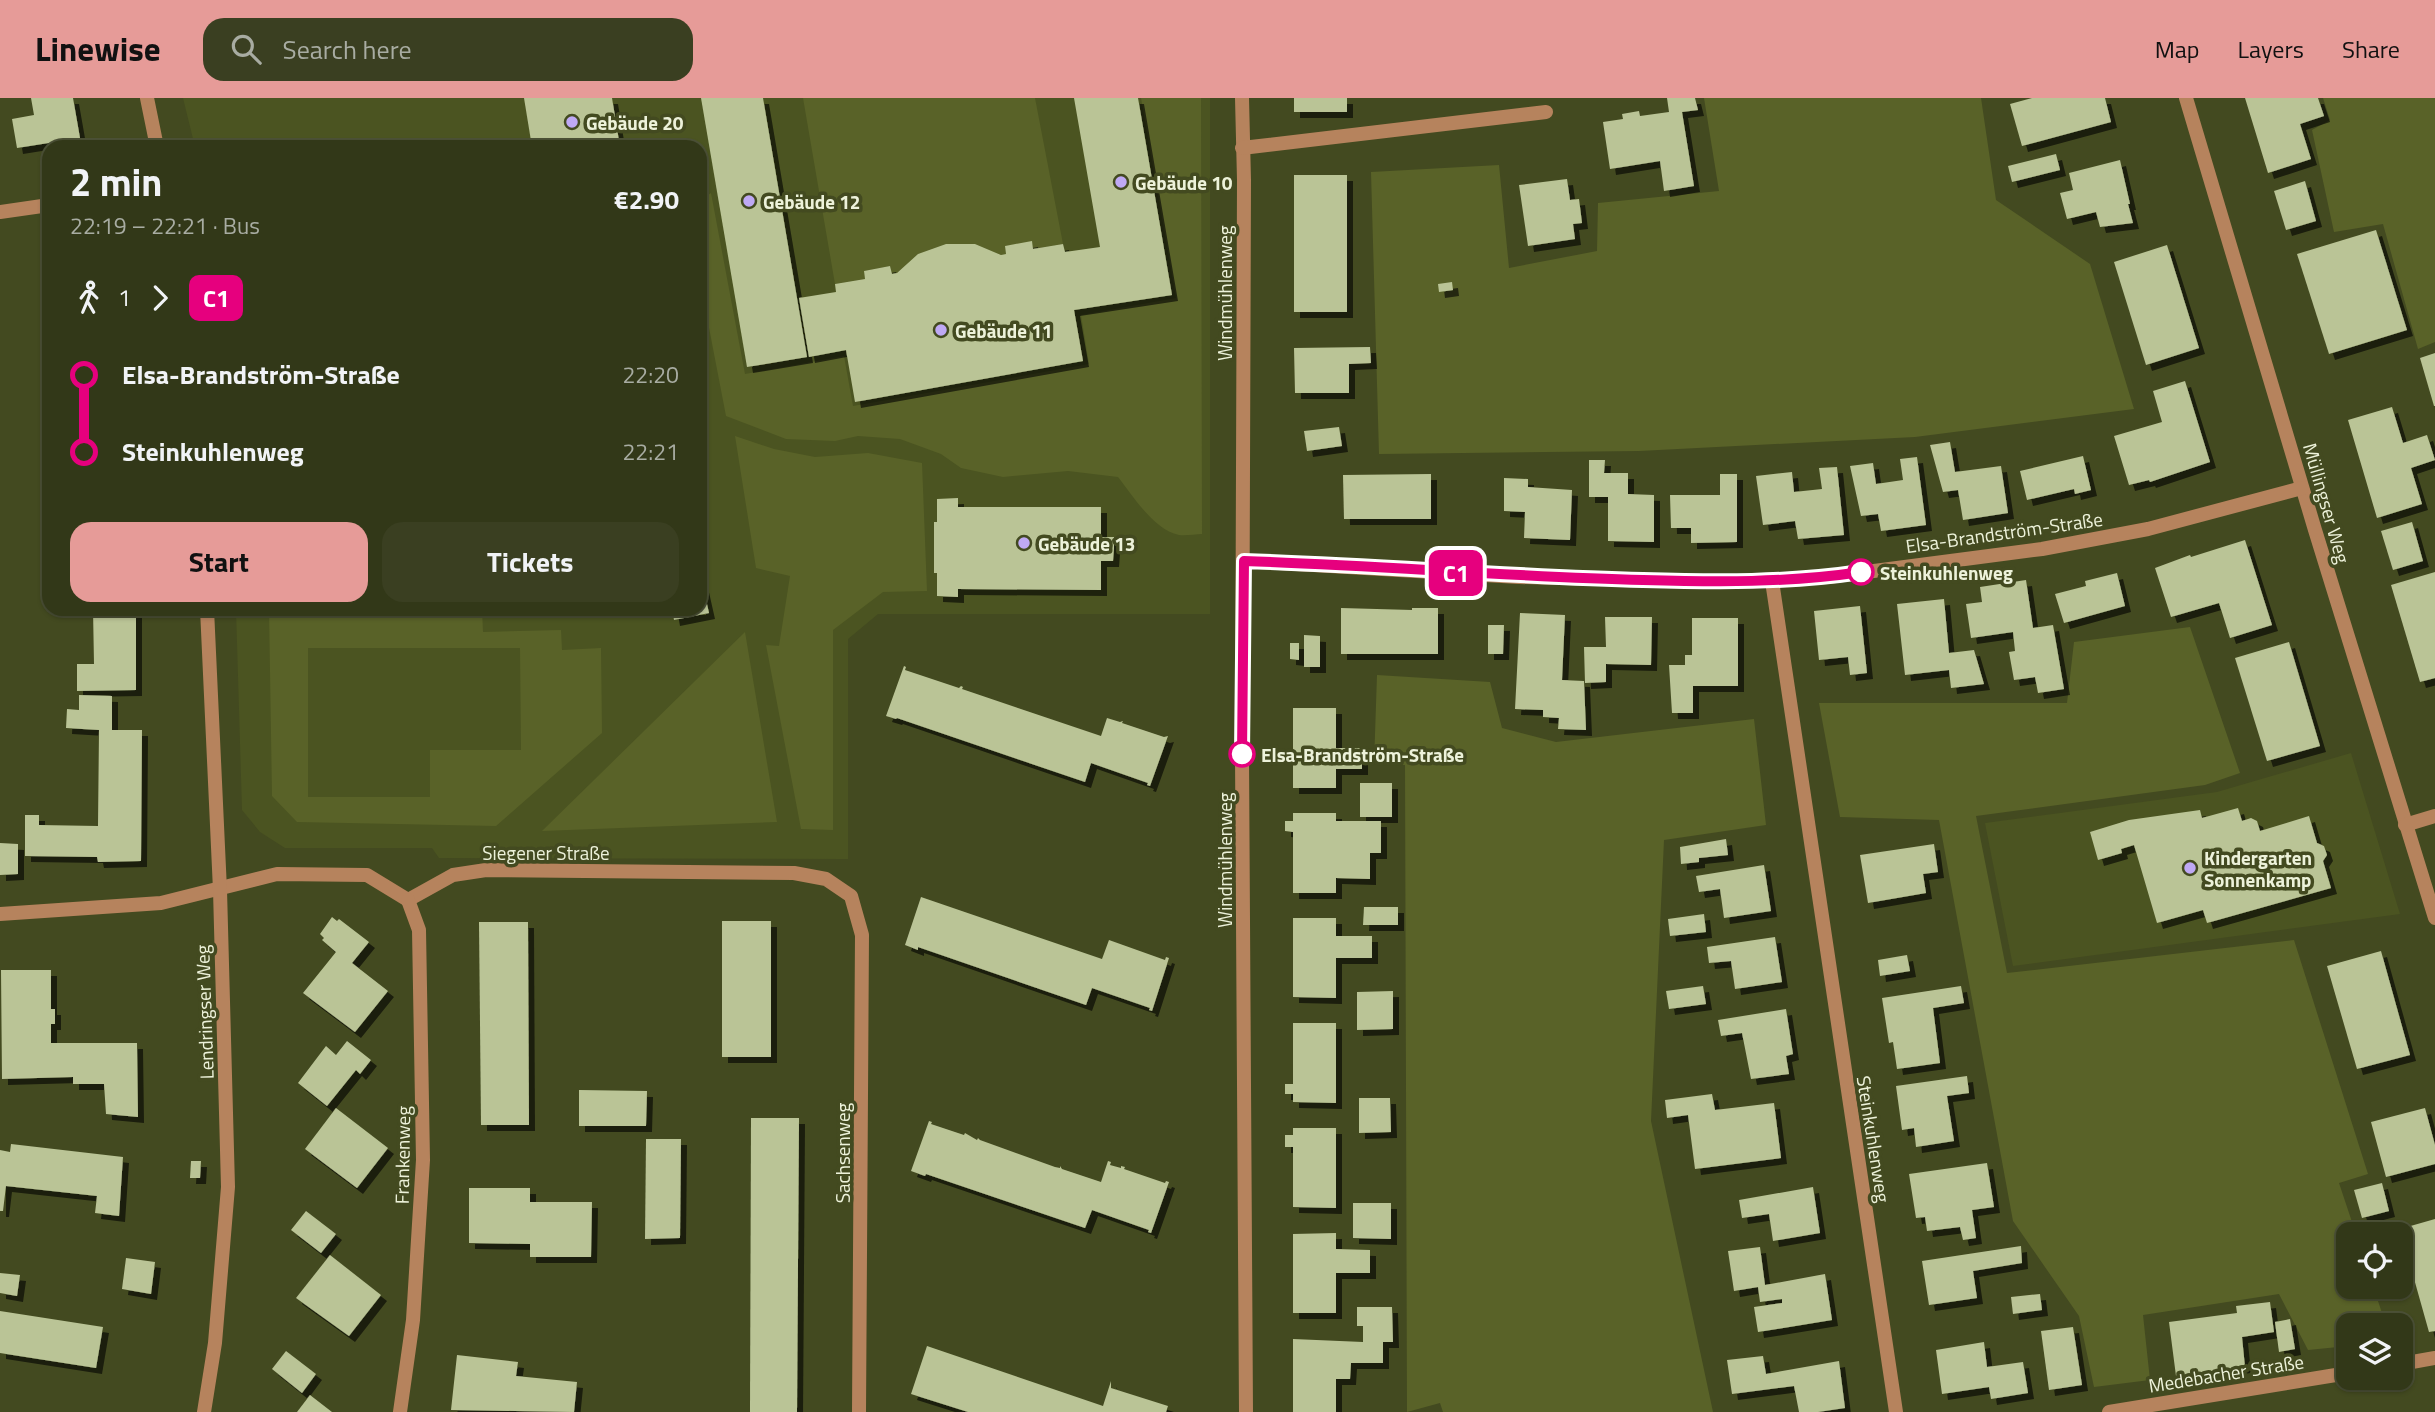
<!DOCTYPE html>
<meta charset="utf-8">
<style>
:root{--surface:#323818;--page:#3a3f21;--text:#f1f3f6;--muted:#a8aca2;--line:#4d5237;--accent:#e69b98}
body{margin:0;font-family:"Titillium Web",sans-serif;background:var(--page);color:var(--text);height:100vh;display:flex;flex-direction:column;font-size:26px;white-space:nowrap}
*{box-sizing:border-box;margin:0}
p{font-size:23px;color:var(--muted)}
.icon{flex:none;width:38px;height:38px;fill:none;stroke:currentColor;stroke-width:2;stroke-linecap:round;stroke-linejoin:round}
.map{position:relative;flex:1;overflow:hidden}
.sheet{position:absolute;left:42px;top:42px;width:665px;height:476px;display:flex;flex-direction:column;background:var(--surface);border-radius:21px;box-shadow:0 2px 5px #0004,0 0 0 2px var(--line)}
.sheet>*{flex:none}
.badge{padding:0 14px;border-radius:10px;font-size:24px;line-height:46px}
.fabs{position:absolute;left:2336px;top:1124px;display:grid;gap:14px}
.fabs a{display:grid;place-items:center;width:77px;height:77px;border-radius:14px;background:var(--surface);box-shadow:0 2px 5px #0004,0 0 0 2px var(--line);font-size:35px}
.map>.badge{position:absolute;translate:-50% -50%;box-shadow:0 0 0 4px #fff}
.legs{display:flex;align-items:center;gap:10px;height:77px;padding:0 28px;font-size:23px}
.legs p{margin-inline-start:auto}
.overview{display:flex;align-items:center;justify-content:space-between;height:119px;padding:0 28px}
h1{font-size:38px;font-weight:700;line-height:52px}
.primary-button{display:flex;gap:14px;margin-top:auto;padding:14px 28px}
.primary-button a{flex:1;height:80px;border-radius:21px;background:var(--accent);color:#111;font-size:28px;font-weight:700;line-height:80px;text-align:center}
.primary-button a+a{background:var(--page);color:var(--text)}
ul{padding:0 28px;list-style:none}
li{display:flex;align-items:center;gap:24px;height:77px;font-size:26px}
li i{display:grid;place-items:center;width:10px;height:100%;margin:0 9px;background:currentColor}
li i::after{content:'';width:18px;height:18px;margin:-9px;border:5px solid;border-radius:50%;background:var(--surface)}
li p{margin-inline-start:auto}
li:first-child i{background:linear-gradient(#0000 50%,currentColor 0)}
li:last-child i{background:linear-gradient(currentColor 50%,#0000 0)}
header{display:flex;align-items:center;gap:42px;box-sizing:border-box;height:98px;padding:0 35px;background:var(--accent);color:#111}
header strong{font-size:33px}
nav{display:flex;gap:38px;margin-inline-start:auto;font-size:24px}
.search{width:490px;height:63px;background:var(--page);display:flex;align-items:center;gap:18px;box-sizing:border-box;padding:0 24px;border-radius:21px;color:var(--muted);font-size:26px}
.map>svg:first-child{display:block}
.built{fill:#4b5421}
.green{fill:#596228;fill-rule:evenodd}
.building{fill:#bac496;filter:url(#shadow)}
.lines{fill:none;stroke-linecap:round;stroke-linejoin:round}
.minor{stroke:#b6835d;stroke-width:14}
.line-1-casing{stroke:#fff;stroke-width:16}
.line-1{stroke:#e6007e;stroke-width:10}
.poi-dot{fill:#bfa9f4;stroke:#434a20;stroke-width:2.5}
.stop-1-dot{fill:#fff;stroke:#e6007e;stroke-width:3.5}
.labels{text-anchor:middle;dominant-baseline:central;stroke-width:7;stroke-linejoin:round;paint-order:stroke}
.poi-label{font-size:19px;font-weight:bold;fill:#edf2da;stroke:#434a20;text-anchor:start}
.street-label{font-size:19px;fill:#edf2da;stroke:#434a20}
.stop-label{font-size:19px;font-weight:bold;fill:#edf2da;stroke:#434a20;text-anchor:start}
</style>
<header>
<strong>Linewise</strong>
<div class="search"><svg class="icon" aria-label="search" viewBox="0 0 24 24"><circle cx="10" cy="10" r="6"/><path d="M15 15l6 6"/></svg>Search here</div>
<nav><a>Map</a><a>Layers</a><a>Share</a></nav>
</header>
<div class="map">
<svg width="2435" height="1314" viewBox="0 0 2435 1314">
<defs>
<filter id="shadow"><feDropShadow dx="6" dy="6" stdDeviation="0" flood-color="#0009"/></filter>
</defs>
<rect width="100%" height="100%" fill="#434a20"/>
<g class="built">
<path d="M183,0H1210V516H878L848,541V761L439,760L432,750H285L260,734L242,712L236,511H700V49H195Z"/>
<path d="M2351,655L2400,816L2013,868L1985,725L2217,694Z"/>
</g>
<g class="green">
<path d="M803,0H1035L1063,146L1033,151L1032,144L1005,148L1006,156L1001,157L975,146H946L918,156L897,175L892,176L890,168L864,173L865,181L835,186Z"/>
<path d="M1141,0H1201L1202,436C1195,436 1186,438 1179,437C1154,432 1133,398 1118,379L1068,373L1003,379L961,370L941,356L900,341L858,338L835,343L786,341L726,318L700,183V102L711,95L745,276L844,258L853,308L1089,266L1081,217L1176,200Z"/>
<path d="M1704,0H1981L1996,102L2090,166L2134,311L1915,339L1639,353L1379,356L1371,74L1499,67L1509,170L1597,153L1598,105L1719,93Z"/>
<path d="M2323,0H2435V244L2418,251L2383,126L2334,134L2312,32L2330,22Z"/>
<path d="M735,338L774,351L815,359L868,355L922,365L927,493L883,494L833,532V732L801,731L766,547L779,548L790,478L756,470Z"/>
<path d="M269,511H482L483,534L561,532L562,552L601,550L602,635L496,728L297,724L272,698ZM308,550H520L521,652H430V699H308Z"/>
<path d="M2190,529L2240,675L2205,687L1976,718L2007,875L2294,842L2368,1076L2339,1085L2356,1136H2348V1188H2373L2386,1227H2348V1248L2308,1252L2279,1196L2143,1217L2150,1282L2094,1289L2079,1218L2013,1123L1939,722L1840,719L1819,605H2067L2074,544Z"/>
<path d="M745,534L777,724L542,733Z"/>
<path d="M1377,577L1490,584L1502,630L1556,644L1754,621L1766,727L1664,742L1651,1023L1713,1314H1443L1440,1305L1407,1314L1405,667L1374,666Z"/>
</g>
<g class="building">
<path d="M31,0H73L80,40L17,50L12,21L34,17Z"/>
<path d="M524,0H612L620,49H532Z"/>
<path d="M701,0H763L807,259L747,269Z"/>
<path d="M1074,0H1138L1172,197L1074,212L1083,263L855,304L846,252L809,259L799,200L836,194L835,186L865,181L864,173L890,168L892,176L897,175L918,156L946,146H975L1001,157L1006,156L1005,148L1032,143L1033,151L1063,146L1065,154L1100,149Z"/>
<rect x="1294" y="0" width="53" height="14"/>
<path d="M1667,0H1695L1698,12L1682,14L1694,88L1664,93L1660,63L1610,71L1603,24L1623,21L1622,16L1639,13L1640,18L1669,14Z"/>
<path d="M2032,0H2105L2111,24L2022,48L2010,6Z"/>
<path d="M2245,0H2318L2324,18L2300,26L2311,61L2268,75Z"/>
<path d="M2056,56L2060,72L2012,84L2008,68Z"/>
<path d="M2120,62L2130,106H2128L2133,125L2100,129L2096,114L2067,121L2060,95L2073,92L2069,75Z"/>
<rect x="1294" y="77" width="53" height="137"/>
<path d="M1567,81L1570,102L1579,101L1582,125L1573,126L1575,141L1528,148L1519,87Z"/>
<path d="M2305,83L2316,123L2286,132L2274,93Z"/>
<path d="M2376,132L2407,232L2329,256L2297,156Z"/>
<path d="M2167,147L2199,250L2146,267L2114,164Z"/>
<path d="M1452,184L1453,192L1439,194L1438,186Z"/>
<path d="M1370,249L1371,265L1349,266V295H1295L1294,250Z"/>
<path d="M2435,255V308H2434L2420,260Z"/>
<path d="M2185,283L2210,364L2150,384L2149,382L2129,387L2114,338L2162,324L2153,293Z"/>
<path d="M2392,309L2403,345L2427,337L2435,362L2411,370L2422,406L2377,420L2348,322Z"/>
<path d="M1339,329L1342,348L1307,353L1304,333Z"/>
<path d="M1950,344L1955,374L2001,368L2008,415L1963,422L1958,392L1943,394L1930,347Z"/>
<path d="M2083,358L2091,392L2075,396L2074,391L2027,402L2020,373Z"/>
<path d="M1917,359L1926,427L1881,433L1878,416L1861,418L1850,368L1873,365L1876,386L1903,382L1900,361Z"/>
<path d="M1589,362H1605L1604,375H1628V396L1654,397V444L1608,443V399H1589Z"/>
<path d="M1837,369L1844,437L1798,441L1795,423L1763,427L1756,378L1792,374L1794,394L1822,391L1819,370Z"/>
<path d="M1431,376V421H1344L1343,377Z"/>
<path d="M1720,376H1737V444L1691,445V430H1671L1670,397H1720Z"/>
<path d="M1504,380L1528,381V389L1572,392L1570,442L1524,440L1525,414L1504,413Z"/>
<path d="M958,400V409H1101V439H1114V450L1113,463H1101V492L958,491V499L937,498V475H934V424H937V401Z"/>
<path d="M2412,424L2423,463L2393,472L2381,433Z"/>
<path d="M2245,442L2272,527L2230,540L2219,505L2171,519L2155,470L2190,457L2191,459Z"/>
<path d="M2435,474V580L2420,584L2391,487Z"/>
<path d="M700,475L709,515L674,522L672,511H700Z"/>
<path d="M2117,475L2125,508L2064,525L2055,496L2086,488L2085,483Z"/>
<path d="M2026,482L2033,530L2053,527L2064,591L2038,595L2035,579L2014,582L2009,554L2015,553L2013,534L1971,540L1966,506L1982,504L1980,489Z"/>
<path d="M1944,501L1949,555L1974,552L1984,586L1951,590L1949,572L1905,577L1897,506Z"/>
<path d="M1860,508L1867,575L1850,577L1848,559L1819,562L1814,513Z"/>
<path d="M1341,510L1412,512V510H1438V556H1341Z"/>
<path d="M93,511H136V592L77,593V566H94Z"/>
<path d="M1520,515L1565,517L1562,582L1584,583L1586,632L1558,631L1559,620L1543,619V612L1515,611Z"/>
<path d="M1605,519H1652L1651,567L1606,566V584L1585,585L1584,549H1606Z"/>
<path d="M1692,520H1738V588H1693V615H1672L1669,567H1685V557H1692Z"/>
<path d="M1488,527H1504L1503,556H1488Z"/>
<path d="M1304,537L1320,538V569H1304Z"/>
<path d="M2289,544L2320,648L2267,663L2235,560Z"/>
<path d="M1290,545H1299V562L1290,561Z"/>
<path d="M904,568L906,569L905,572L959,590L961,588L963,589L962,591L1101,638L1107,620L1120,624L1123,623L1122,625L1164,639L1168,638L1150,688L1147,687L1148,685L1091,665L1085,684L897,620L896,621L886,618Z"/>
<path d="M79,597L112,598V632H142L141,763L98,764L97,759L25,758V717H39V727L98,728L99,632L66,630L67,611L79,612Z"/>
<path d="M1293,610H1336V650H1362V671H1336V690H1293Z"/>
<rect x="1360" y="685" width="32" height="34"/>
<path d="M2238,710L2242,723L2251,720L2257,723L2260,733L2309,718L2317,745L2324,748L2327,757L2323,763L2331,790L2207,825L2203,812L2157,825L2134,747L2121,751L2122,755L2098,762L2090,734L2129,722L2200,712L2202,720Z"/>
<path d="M1293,715H1336V723H1381V755H1370V781L1336,780V795H1293V734L1285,733V723H1293Z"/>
<path d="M1726,741L1728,757L1699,760V764L1681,766L1680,749Z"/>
<path d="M0,745L18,746V776L0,777Z"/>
<path d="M1934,746L1938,774L1923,776L1926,795L1868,805L1860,757Z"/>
<path d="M1764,767L1771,813L1724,820L1720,791L1699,794L1696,778Z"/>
<path d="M921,799L1102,861L1109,842L1165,862L1166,859L1169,860L1152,913L1149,912L1150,910L1092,890L1086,907L918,849V852L905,847Z"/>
<path d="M1364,809H1398V827H1363Z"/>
<path d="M1704,816L1706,834L1670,838L1668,821Z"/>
<path d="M332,819L337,823L339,821L369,844L352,865L388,893L355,934L303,895L336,854L322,842L324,840L320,836Z"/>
<path d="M1293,820H1336V838H1372V860H1336V900L1293,899Z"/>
<rect x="722" y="823" width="49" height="136"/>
<path d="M479,824H528L529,1027H481Z"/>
<path d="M1775,839L1782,884L1735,891L1731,863L1709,865L1707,849Z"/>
<path d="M2381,853L2410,957L2357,971L2327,868Z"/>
<path d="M1907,857L1910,873L1880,878L1878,862Z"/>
<path d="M1,872H51V911H55V926H51V945H137L138,1019L106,1016L104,986H73V979L2,981Z"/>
<path d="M1703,888L1706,906L1669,911L1666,893Z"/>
<path d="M1961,888L1964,905L1933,910L1940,965L1897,971L1893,944L1889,945L1882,900Z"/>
<path d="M1393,893V931L1357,932V894Z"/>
<path d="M1786,911L1793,956L1786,958L1789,976L1751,981L1742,935L1721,938L1718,922Z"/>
<path d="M1293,925H1336V1005L1293,1004V996H1285V986H1293Z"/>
<path d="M347,943L371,962L360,976L356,972L327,1008L298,985L326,948L336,957Z"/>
<path d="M1967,978L1969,995L1947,998L1954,1043L1916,1049L1914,1030L1902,1032L1896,988Z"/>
<path d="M579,992L647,993L646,1028H579Z"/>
<path d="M1712,996L1715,1012L1774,1005L1781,1060L1695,1071L1688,1017L1667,1020L1665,1002Z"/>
<path d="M1359,1000H1390L1391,1034L1359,1035Z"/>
<path d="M336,1010L388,1050L357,1090L305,1051Z"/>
<path d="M2425,1010L2435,1047V1066L2386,1079L2371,1024Z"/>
<path d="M751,1020H799L797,1314H750Z"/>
<path d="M929,1023L932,1024L931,1026L964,1037L965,1035L977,1042L978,1040L980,1042L1055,1069L1060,1070V1068L1062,1071L1101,1084L1108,1063L1111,1064L1110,1067L1121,1070V1068L1125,1069L1124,1071L1165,1085L1166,1083L1169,1084L1151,1135L1148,1134L1149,1132L1092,1112L1085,1130L926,1076L925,1078L911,1073Z"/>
<path d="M1293,1030H1336V1110L1293,1109V1049H1285V1037H1293Z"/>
<path d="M646,1041H681L680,1140L645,1141Z"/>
<path d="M11,1046L123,1059L119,1118L95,1115L97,1098L6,1088L3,1113H0V1052L10,1054Z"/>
<path d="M191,1063H201L200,1080H190Z"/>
<path d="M1987,1065L1994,1109L1972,1112L1976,1140L1963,1142L1960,1129L1927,1133L1925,1119L1916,1120L1909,1076Z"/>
<path d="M2382,1085L2389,1113L2362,1120L2354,1092Z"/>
<path d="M1813,1089L1820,1135L1773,1143L1769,1116L1742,1120L1739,1102Z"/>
<path d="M469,1090H530V1104H592L591,1159H530V1146L469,1145Z"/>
<path d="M1353,1105H1391V1141L1353,1140Z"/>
<path d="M306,1113L336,1136L321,1155L291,1132Z"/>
<path d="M2435,1121V1233L2429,1234L2400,1131Z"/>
<path d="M1336,1135V1151L1370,1152V1175H1336V1215H1293V1136Z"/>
<path d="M2021,1148L2022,1165L1973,1173L1977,1200L1929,1207L1922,1163Z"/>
<path d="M1760,1149L1765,1187L1825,1176L1832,1222L1758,1234L1754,1209L1782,1205V1201L1760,1204L1758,1189L1734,1193L1728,1153Z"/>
<path d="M330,1157L381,1197L349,1238L296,1200Z"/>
<path d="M126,1160L155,1164L151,1196L122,1191Z"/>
<path d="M0,1175L20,1177L17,1198L0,1195Z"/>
<path d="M2040,1196L2042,1212L2013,1216L2011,1199Z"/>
<path d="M2270,1204L2274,1234L2242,1239L2245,1269L2176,1278L2169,1224L2237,1215L2236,1208Z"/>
<path d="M1357,1209H1392L1393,1244H1383V1265H1351L1350,1281H1336V1314H1293V1241L1363,1244V1228H1357Z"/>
<path d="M0,1213L103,1229L96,1270L0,1255Z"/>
<path d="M2290,1221L2295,1251L2279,1254L2275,1224Z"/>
<path d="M2073,1229L2082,1287L2049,1292L2041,1233Z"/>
<path d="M1984,1244L1987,1269L2023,1264L2028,1295L1991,1301L1989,1289L1942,1296L1936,1252Z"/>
<path d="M927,1248L1103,1308L1111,1283V1290L1168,1308L1166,1314H968L911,1296Z"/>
<path d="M286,1253L316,1276L302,1295L272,1271Z"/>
<path d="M457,1257L518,1264L516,1278L577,1284L574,1314L451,1312Z"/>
<path d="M1763,1258L1766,1276L1839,1263L1845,1310L1818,1314H1799L1794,1288L1732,1296L1727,1262Z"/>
<path d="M310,1297L332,1314H297Z"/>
</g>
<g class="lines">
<g class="minor">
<path d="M147,0L157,49"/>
<path d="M1242,0L1244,82L1242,657L1246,1314"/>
<path d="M2186,0L2315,432L2435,820"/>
<path d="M1242,50L1546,14"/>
<path d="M0,114L49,107"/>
<path d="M1244,463L1519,479L1725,484L1828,479L2042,451L2148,431L2302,390"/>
<path d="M1772,483L1896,1314"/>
<path d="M2405,727L2435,718"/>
<path d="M408,802L453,777L486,772L794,775L826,781L851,798L862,837L859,1314"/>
<path d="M0,816L161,805L277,776L367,777L408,802"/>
<path d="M2401,1266L2435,1260"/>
<path d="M204,1314L215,1245L228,1089L220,792L207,511"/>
<path d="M400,1314L413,1222L423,1062L419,832L408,802"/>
<path d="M2109,1314L2348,1275"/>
</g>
</g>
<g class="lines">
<defs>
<path id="line-1" d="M1242,656L1244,463C1377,467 1510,479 1643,482C1716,484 1788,485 1861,474"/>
</defs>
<use href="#line-1" class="line-1-casing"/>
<use href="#line-1" class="line-1"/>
</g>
<g class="poi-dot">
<circle cx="572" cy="24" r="7"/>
<circle cx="1121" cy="84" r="7"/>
<circle cx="749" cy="103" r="7"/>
<circle cx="941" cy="232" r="7"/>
<circle cx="1024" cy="445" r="7"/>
<circle cx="2190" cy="770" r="7"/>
</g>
<g class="stop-1-dot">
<circle cx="1861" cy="474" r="12"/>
<circle cx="1242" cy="656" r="12"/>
</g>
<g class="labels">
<g class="poi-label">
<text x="586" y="24">Gebäude 20</text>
<text x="1135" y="84">Gebäude 10</text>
<text x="763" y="103">Gebäude 12</text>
<text x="955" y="232">Gebäude 11</text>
<text x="1038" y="445">Gebäude 13</text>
<text x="2204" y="759">Kindergarten<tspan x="2204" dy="22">Sonnenkamp</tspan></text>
</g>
<g class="street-label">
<text transform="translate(1224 195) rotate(-90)">Windmühlenweg</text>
<text transform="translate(2327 405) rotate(74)">Müllingser Weg</text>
<text transform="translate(2004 434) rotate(-8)">Elsa-Brandström-Straße</text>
<text x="546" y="754">Siegener Straße</text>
<text transform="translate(1224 762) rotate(-90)">Windmühlenweg</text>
<text transform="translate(204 914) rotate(-92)">Lendringser Weg</text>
<text transform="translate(1874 1041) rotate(81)">Steinkuhlenweg</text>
<text transform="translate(842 1055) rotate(-90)">Sachsenweg</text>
<text transform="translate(402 1057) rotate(-89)">Frankenweg</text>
<text transform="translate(2226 1275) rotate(-9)">Medebacher Straße</text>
</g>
<g class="stop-label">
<text x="1880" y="474">Steinkuhlenweg</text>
<text x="1261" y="656">Elsa-Brandström-Straße</text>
</g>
</g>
</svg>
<div class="fabs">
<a><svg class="icon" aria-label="locate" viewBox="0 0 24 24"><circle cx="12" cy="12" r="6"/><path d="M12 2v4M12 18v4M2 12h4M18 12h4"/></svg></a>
<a><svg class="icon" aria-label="layers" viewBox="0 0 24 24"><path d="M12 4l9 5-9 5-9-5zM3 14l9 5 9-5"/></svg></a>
</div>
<b class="badge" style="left:1456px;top:475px;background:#e6007e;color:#fff">C1</b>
<section class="sheet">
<div class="overview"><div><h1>2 min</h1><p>22:19 – 22:21 · Bus</p></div><b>€2.90</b></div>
<div class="legs"><svg class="icon" aria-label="walk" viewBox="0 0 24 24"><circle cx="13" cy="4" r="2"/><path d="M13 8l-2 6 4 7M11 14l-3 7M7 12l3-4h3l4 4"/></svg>1<svg class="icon" aria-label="forward" viewBox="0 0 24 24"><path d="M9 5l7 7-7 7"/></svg><b class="badge" style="background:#e6007e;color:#fff">C1</b></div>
<ul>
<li><i style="color:#e6007e"></i><b>Elsa-Brandström-Straße</b><p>22:20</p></li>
<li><i style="color:#e6007e"></i><b>Steinkuhlenweg</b><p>22:21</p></li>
</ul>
<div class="primary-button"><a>Start</a><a>Tickets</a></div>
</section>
</div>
